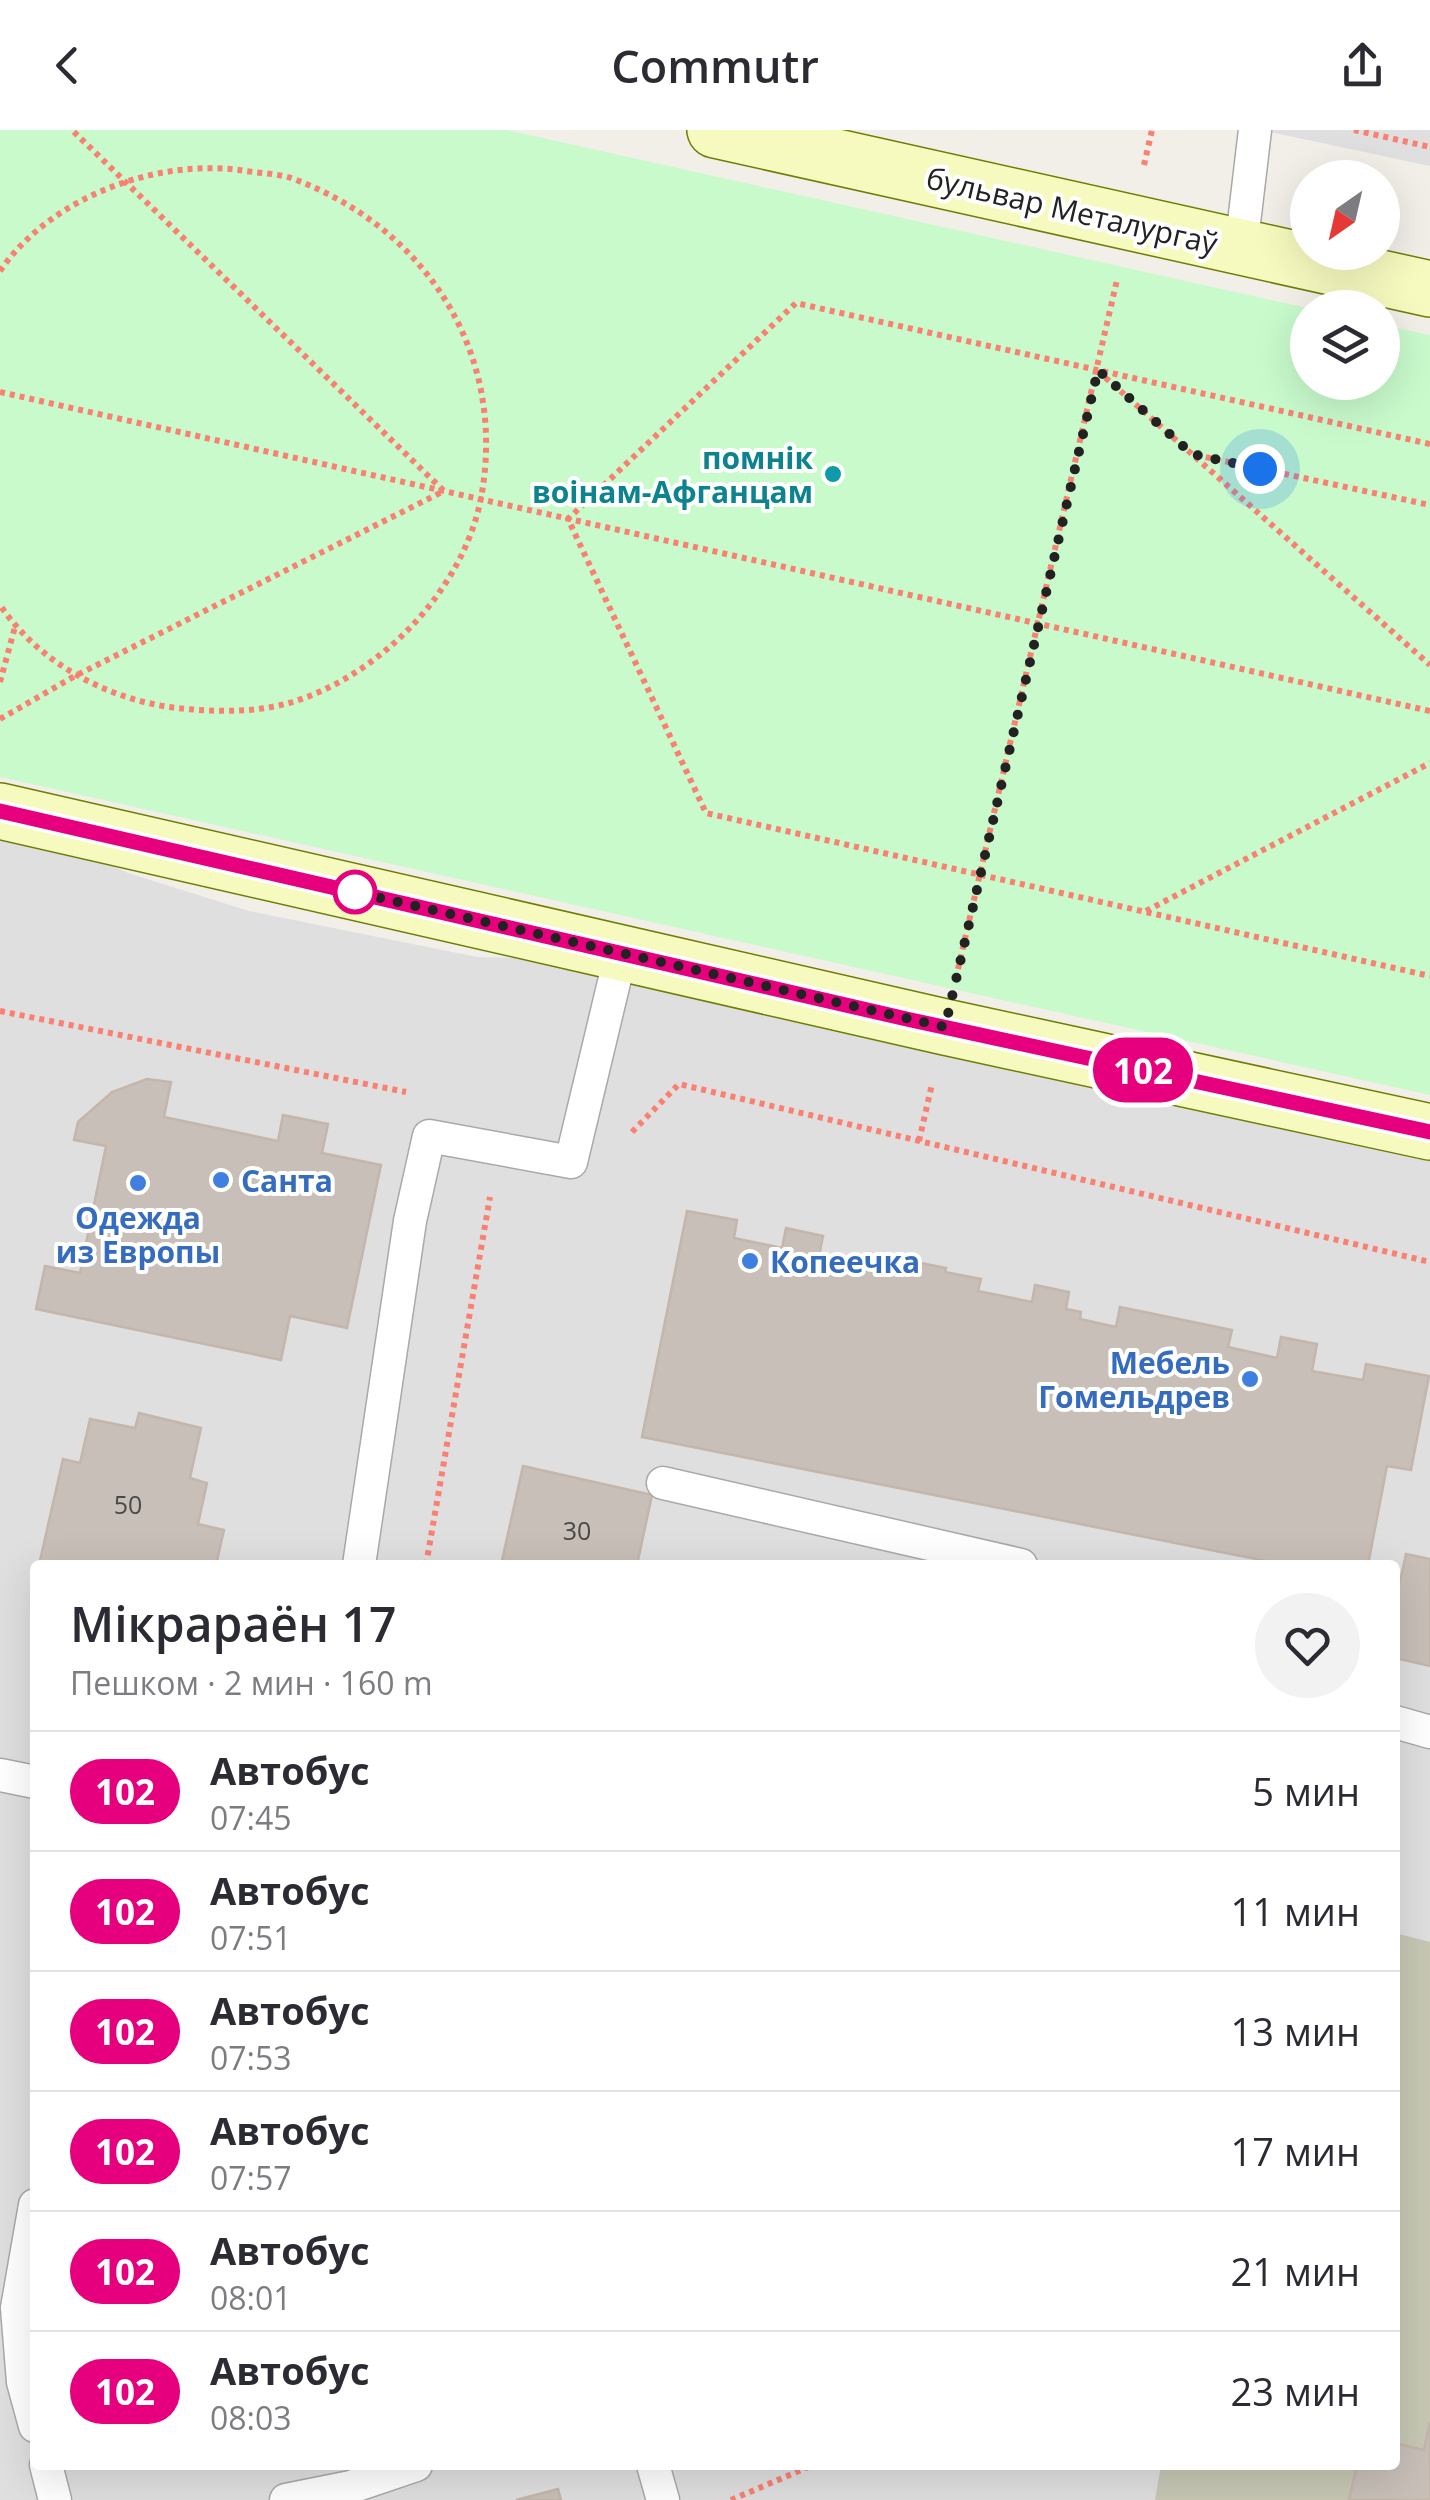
<!DOCTYPE html>
<html lang="ru">
<meta charset="utf-8">
<style>
:root{--surface:#fff;--page:#f2f2f3;--text:#2b2b33;--muted:#7c7c81;--line:#e1e1e2}
body{margin:0;font-family:"Open Sans",sans-serif;background:var(--page);color:var(--text);height:100vh;display:flex;flex-direction:column;font-size:38px;white-space:nowrap}
*{box-sizing:border-box;margin:0}
p{font-size:32px;color:var(--muted)}
.icon{flex:none;width:55px;height:55px;fill:none;stroke:currentColor;stroke-width:2;stroke-linecap:round;stroke-linejoin:round}
.map{position:relative;flex:1;overflow:hidden}
.sheet{position:absolute;left:30px;top:1430px;width:1370px;height:910px;display:flex;flex-direction:column;background:var(--surface);border-radius:10px;box-shadow:0 10px 40px #0002}
.sheet>*{flex:none}
.badge{padding:0 20px;border-radius:32px;font-size:35px;line-height:65px}
.needle{width:65px;rotate:214deg}
.fabs{position:absolute;left:1290px;top:30px;display:grid;gap:20px}
.fabs a{display:grid;place-items:center;width:110px;height:110px;border-radius:50%;background:var(--surface);box-shadow:0 10px 40px #0002;font-size:50px}
.you{position:absolute;width:50px;height:50px;margin:-25px;border:8px solid #fff;border-radius:50%;background:#1a73e8;box-shadow:0 0 0 15px #1a73e833}
.map>.badge{position:absolute;translate:-50% -50%;box-shadow:0 0 0 5px #fff}
.round{display:grid;place-items:center;flex:none;width:105px;height:105px;border-radius:52px;background:var(--page)}
.headline{display:flex;align-items:center;justify-content:space-between;height:170px;padding:0 40px}
h1{font-size:48px;font-weight:600;line-height:75px}
ul{padding:0;list-style:none}
li{display:flex;align-items:center;gap:30px;height:120px;padding:0 40px;border-top:2px solid var(--line)}
li div{flex:1}
li b{display:block;font-size:38px}
li em{font-style:normal}
li .badge{min-width:110px;font-weight:700;text-align:center}
header{display:flex;justify-content:space-between;align-items:center;height:130px;padding:0 40px;background:var(--surface);font-size:45px;font-weight:600}
.map>svg:first-child{display:block}
.residential{fill:#e0dfdf;fill-rule:evenodd}
.construction{fill:#c7c7b4}
.park{fill:#c8facc}
.building{fill:#c7bfb8;stroke:#c4b6ab;stroke-width:2.5}
.lines{fill:none;stroke-linecap:round;stroke-linejoin:round}
.service-casing{stroke:#a9a9a9;stroke-width:35}
.secondary-casing{stroke:#707d05;stroke-width:58}
.path{stroke:#fa8072;stroke-width:6;stroke-dasharray:5 5;stroke-linecap:butt}
.service{stroke:#fff;stroke-width:32}
.secondary{stroke:#f7fabf;stroke-width:55}
.line-casing{stroke:#fff;stroke-width:22}
.line{stroke:#e6007e;stroke-width:15}
.walk{stroke:#222;stroke-width:10;stroke-dasharray:0 18}
.culture-dot{fill:#0f9aa8;stroke:#fff;stroke-width:4}
.stop-dot{fill:#fff;stroke:#e6007e;stroke-width:5}
.shop-dot{fill:#3f7fe0;stroke:#fff;stroke-width:4}
.labels{text-anchor:middle;dominant-baseline:central;stroke-width:8;stroke-linejoin:round;paint-order:stroke}
.number-label{font-size:25px;fill:#4b4948}
.street-label{font-size:30px;fill:#222;stroke:#fff}
.culture-label{font-size:30px;font-weight:bold;fill:#0d838f;stroke:#fff;text-anchor:end}
.shop-label{font-size:30px;font-weight:bold;fill:#366cbe;stroke:#fff;text-anchor:start}
</style>
<header><svg class="icon" aria-label="back" viewBox="0 0 24 24"><path d="M15 5l-7 7 7 7"/></svg>Commutr<svg class="icon" aria-label="share" viewBox="0 0 24 24"><path d="M12 15V3M7 8l5-5 5 5M5 13v7h14v-7"/></svg></header>
<div class="map">
<svg width="1430" height="2370" viewBox="0 0 1430 2370">
<rect width="100%" height="100%" fill="#f2efe9"/>
<g class="residential">
<path d="M1260,0H1430V36Z"/>
<path d="M0,691L24,696L128,743L249,781L477,827L573,829L1430,1025V2370H0ZM35,1435H1395V2335H35Z"/>
</g>
<path class="construction" d="M1395,1803L1430,1812V2370H1155L1161,2335H1395Z"/>
<path class="park" d="M0,0H507L1307,178L1308,252H1382L1383,195L1430,205V965L0,647Z"/>
<g class="building">
<path d="M147,949L171,952L164,987L278,1011L283,985L328,994L322,1023L381,1035L347,1198L290,1186L281,1230L36,1179L45,1136L80,1143L106,1016L74,1010L78,992L112,962Z"/>
<path d="M687,1081L737,1090L734,1108L782,1118L786,1098L823,1106L818,1131L867,1141L870,1123L946,1138L945,1142L981,1149L978,1161L1032,1172L1035,1155L1069,1162L1066,1179L1081,1182L1080,1189L1116,1197L1120,1177L1232,1200L1228,1217L1277,1228L1281,1207L1317,1214L1312,1241L1363,1250L1366,1234L1429,1246L1411,1340L1387,1336L1368,1435H1286L642,1307Z"/>
<path d="M139,1283L201,1298L190,1348L207,1353L198,1394L224,1400L216,1435H39L63,1329L80,1333L90,1289L135,1298Z"/>
<path d="M523,1336L652,1365L637,1435H501Z"/>
<path d="M1406,1424L1430,1429V1536L1395,1528V1475Z"/>
<path d="M1430,2292V2370H1349L1357,2335H1395V2313L1424,2320Z"/>
<path d="M558,2359L561,2370H516Z"/>
</g>
<g class="lines">
<defs>
<g id="service">
<path d="M1241,118L1255,0"/>
<path d="M663,1353L1021,1435"/>
<path d="M359,1435L410,1091L429,1006L571,1032L621,823"/>
<path d="M1395,1592L1430,1602"/>
<path d="M0,1645L35,1652"/>
<path d="M35,2075L17,2178L23,2252L35,2296"/>
<path d="M46,2335L55,2370"/>
<path d="M653,2335L663,2370"/>
<path d="M286,2370L351,2357L416,2335"/>
</g>
<g id="secondary">
<path d="M715,0L1430,159"/>
<path d="M0,681L945,897L1430,1002"/>
</g>
</defs>
<use href="#service" class="service-casing"/>
<use href="#secondary" class="secondary-casing"/>
<g class="path">
<path d="M1354,0L1430,17"/>
<path d="M1144,35L1152,0"/>
<path d="M0,141C50,68 154,29 239,40C255,43 275,43 291,48C426,97 508,224 481,368C463,461 379,547 289,573C253,583 213,582 177,578C108,570 39,533 0,475"/>
<path d="M1098,241L1430,535"/>
<path d="M0,262L1430,581"/>
<path d="M1430,314L796,173L568,389L706,683L1430,846"/>
<path d="M1196,325L1430,375"/>
<path d="M0,552L15,497"/>
<path d="M0,589L75,546L444,361L72,0"/>
<path d="M1146,781L1430,633"/>
<path d="M958,839L1117,150"/>
<path d="M0,881L406,962"/>
<path d="M632,1002L679,954L1430,1132"/>
<path d="M919,1011L932,954"/>
<path d="M426,1435L490,1067"/>
<path d="M731,2370L813,2335"/>
</g>
<use href="#service" class="service"/>
<use href="#secondary" class="secondary"/>
</g>
<g class="lines">
<defs>
<path id="line" d="M0,681L911,890L1430,1002"/>
</defs>
<use href="#line" class="line-casing"/>
<use href="#line" class="line"/>
<path class="walk" d="M355,762L350,761L945,897L1098,240L1192,324L1260,339"/>
</g>
<circle class="culture-dot" cx="833" cy="344" r="10"/>
<circle class="stop-dot" cx="355" cy="762" r="20"/>
<g class="shop-dot">
<circle cx="221" cy="1050" r="10"/>
<circle cx="138" cy="1053" r="10"/>
<circle cx="750" cy="1131" r="10"/>
<circle cx="1250" cy="1249" r="10"/>
</g>
<g class="labels">
<g class="number-label">
<text x="128" y="1374">50</text>
<text x="577" y="1400">30</text>
</g>
<g class="street-label">
<text transform="translate(1072 80) rotate(13)">бульвар Металургаў</text>
</g>
<g class="culture-label">
<text x="813" y="327">помнік<tspan x="813" dy="34">воінам-Афганцам</tspan></text>
</g>
<g class="shop-label">
<text x="241" y="1050">Санта</text>
<text x="138" y="1087" text-anchor="middle">Одежда<tspan x="138" dy="34">из Европы</tspan></text>
<text x="770" y="1131">Копеечка</text>
<text x="1230" y="1232" text-anchor="end">Мебель<tspan x="1230" dy="34">Гомельдрев</tspan></text>
</g>
</g>
</svg>
<div class="fabs">
<a><svg class="needle" viewBox="-14 -14 28 28"><path d="M0-13l5 13h-10z" fill="#e53935"/><path d="M0 13l5-13h-10z" fill="#7c7c81"/></svg></a>
<a><svg class="icon" aria-label="layers" viewBox="0 0 24 24"><path d="M12 4l9 5-9 5-9-5zM3 14l9 5 9-5"/></svg></a>
</div>
<div class="you" style="left:1260px;top:339px"></div>
<b class="badge" style="left:1143px;top:940px;background:#e6007e;color:#fff">102</b>
<section class="sheet">
<div class="headline"><div><h1>Мікрараён 17</h1><p>Пешком · 2 мин · 160 m</p></div><a class="round"><svg class="icon" aria-label="heart" viewBox="0 0 24 24"><path d="M12 20l-8-8c-3-5 5-10 8-4 3-6 11-1 8 4z"/></svg></a></div>
<ul>
<li><span class="badge" style="background:#e6007e;color:#fff">102</span><div><b>Автобус</b><p>07:45</p></div><em>5 мин</em></li>
<li><span class="badge" style="background:#e6007e;color:#fff">102</span><div><b>Автобус</b><p>07:51</p></div><em>11 мин</em></li>
<li><span class="badge" style="background:#e6007e;color:#fff">102</span><div><b>Автобус</b><p>07:53</p></div><em>13 мин</em></li>
<li><span class="badge" style="background:#e6007e;color:#fff">102</span><div><b>Автобус</b><p>07:57</p></div><em>17 мин</em></li>
<li><span class="badge" style="background:#e6007e;color:#fff">102</span><div><b>Автобус</b><p>08:01</p></div><em>21 мин</em></li>
<li><span class="badge" style="background:#e6007e;color:#fff">102</span><div><b>Автобус</b><p>08:03</p></div><em>23 мин</em></li>
</ul>
</section>
</div>
